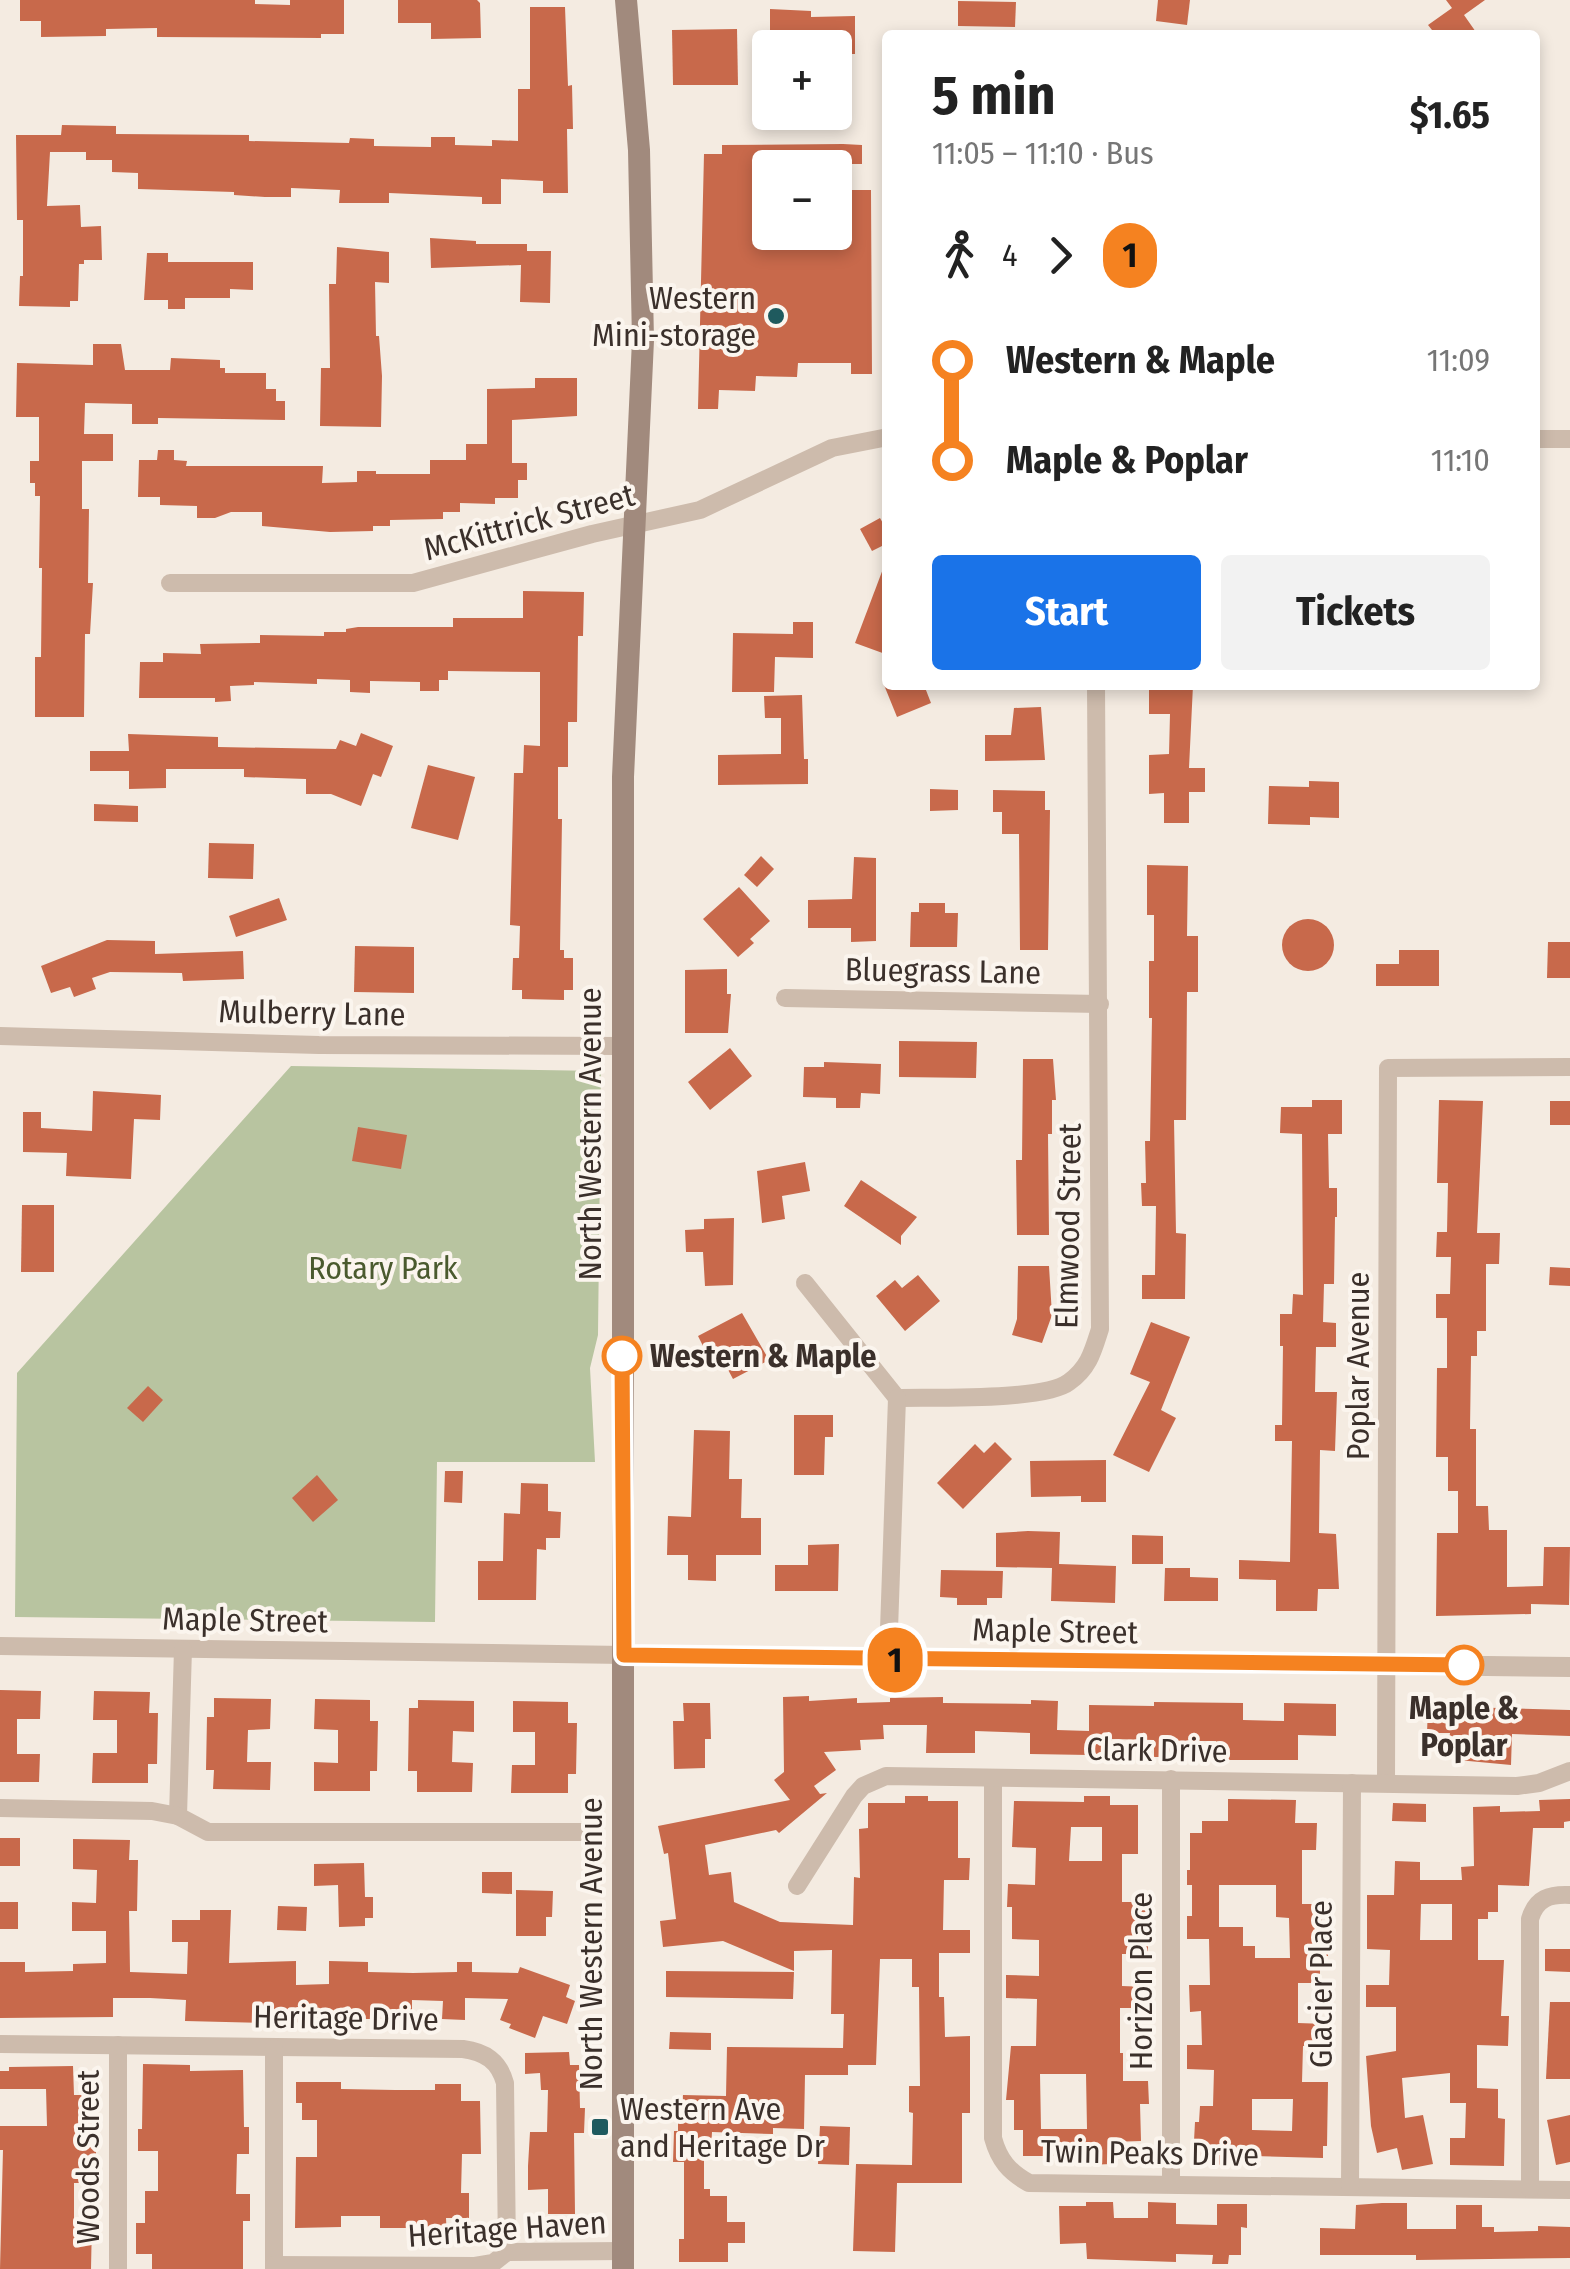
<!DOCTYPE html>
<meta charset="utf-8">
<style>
:root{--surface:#fff;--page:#f2f2f2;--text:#222;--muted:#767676;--accent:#1a73e8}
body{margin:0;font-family:"Fira Sans Condensed",sans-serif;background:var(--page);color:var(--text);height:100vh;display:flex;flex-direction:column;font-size:38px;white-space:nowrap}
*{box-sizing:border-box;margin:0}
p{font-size:32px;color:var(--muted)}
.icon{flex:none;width:55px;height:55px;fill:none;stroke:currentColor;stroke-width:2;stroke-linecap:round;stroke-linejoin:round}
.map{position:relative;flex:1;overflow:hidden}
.side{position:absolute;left:882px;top:30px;width:658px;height:660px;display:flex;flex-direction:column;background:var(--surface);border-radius:10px;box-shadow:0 5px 15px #0003}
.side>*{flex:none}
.badge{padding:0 20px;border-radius:32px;font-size:35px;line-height:65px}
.buttons{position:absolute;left:752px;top:30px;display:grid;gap:20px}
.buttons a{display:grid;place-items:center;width:100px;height:100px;border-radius:10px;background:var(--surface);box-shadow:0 5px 15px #0003;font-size:50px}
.map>.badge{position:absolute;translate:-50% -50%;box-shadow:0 0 0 5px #fff}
.legs{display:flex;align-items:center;gap:15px;height:110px;padding:0 50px;font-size:32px}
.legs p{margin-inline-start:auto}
.head{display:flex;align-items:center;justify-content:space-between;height:170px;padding:0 50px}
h1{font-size:55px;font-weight:700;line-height:75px}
.button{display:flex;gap:20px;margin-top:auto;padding:20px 50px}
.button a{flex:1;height:115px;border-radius:10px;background:var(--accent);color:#fff;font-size:40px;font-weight:700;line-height:115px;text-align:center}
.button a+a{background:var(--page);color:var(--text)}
ul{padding:0 50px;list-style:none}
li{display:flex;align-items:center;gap:35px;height:100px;font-size:38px}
li i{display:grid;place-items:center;width:15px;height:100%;margin:0 12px;background:currentColor}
li i::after{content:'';width:25px;height:25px;margin:-12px;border:8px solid;border-radius:50%;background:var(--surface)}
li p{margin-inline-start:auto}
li:first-child i{background:linear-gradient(#0000 50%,currentColor 0)}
li:last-child i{background:linear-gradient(currentColor 50%,#0000 0)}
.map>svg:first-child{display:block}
.green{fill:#b8c4a0}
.building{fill:#c8694b;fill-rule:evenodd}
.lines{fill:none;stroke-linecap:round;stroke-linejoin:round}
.minor{stroke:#cdbbac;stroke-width:18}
.tertiary{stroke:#cdbbac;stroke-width:20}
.secondary{stroke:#a18a7d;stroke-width:22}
.line-1-casing{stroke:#fff;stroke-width:22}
.line-1{stroke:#f58220;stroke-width:15}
.poi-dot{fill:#1f5a5e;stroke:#fbf5ee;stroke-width:4}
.stop-1-dot{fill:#fff;stroke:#f58220;stroke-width:5}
.labels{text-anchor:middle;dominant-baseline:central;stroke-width:8;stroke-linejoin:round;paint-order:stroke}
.poi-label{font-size:32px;fill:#3b302b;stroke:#fbf5ee;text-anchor:end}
.street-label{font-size:32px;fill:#3b302b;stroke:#fbf5ee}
.park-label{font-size:32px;fill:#4a5a2e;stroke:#fbf5ee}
.stop-label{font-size:32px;font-weight:bold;fill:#3b302b;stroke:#fbf5ee;text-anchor:start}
</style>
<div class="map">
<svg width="1570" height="2269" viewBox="0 0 1570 2269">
<rect width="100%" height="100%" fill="#f4ebe1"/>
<path class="green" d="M291,1066L601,1071L598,1335L590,1368L595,1462H437L435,1622L15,1617L17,1373Z"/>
<g class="building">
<path d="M20,0H255V4L290,5V0H344V34H321V38L157,37V28L106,29V36L41,37V21H20Z"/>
<path d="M398,0H477L480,3L481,38L431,39V23H398Z"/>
<path d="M1158,0H1190L1187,25L1156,21Z"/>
<path d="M1446,0H1485L1464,15L1478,35H1436L1428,25L1452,8Z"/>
<path d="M958,1L1016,2L1015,27L958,26Z"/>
<path d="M530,7H565L568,86L572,85L573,129H567L568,193H543V181L501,179V204H482V197L389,193V203H339L340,190L291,188V197H265L234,195V192L138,189V173L112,172V160H86V152H50L47,206L80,205L81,227L101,226L102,260H84V264H79L78,301H70V307L19,306L20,276H23V220H17L16,135H61L62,125L116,126V134L249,135V141L349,143L350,138L374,139V146L431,147V137H455V145L492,146V140L518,141V89H530Z"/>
<path d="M770,9L811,11V17L855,16V54H835V48H770Z"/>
<path d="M737,29L738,85H673L672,30Z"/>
<path d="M843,144L862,145V164H760L759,232H851V190H871L872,374H851V363H798L797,377L756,376L755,391L719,390L718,409H698L704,154H722V145Z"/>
<path d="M430,238L476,241V244H527V251H551L550,303L520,302L521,265L431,268Z"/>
<path d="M337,247L389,252V283L375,282L376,336H379L382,376L381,427L320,426L321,368H330L329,284H336Z"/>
<path d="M147,253H168V262H253V290L230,289V298H185V309H168V300H144Z"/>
<path d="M93,344H121L125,370H170L171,358L220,360V368H225V373H266V389H276V401H285V420L158,418V424H132V404L85,403L84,434H113V461H82V509H89L88,583H93L90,634H85L84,717H35V657H41L42,568H39L40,496H35V483H30V461H39V417H16L17,363L93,365Z"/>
<path d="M535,378H577V416L512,420V463H527V480H518V498H495V504L460,503V512H443V519L390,520V526H373V531L330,532L262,526V512H231L215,518H197V506L160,505V497H138L139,460H157L158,450H174V460L187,461L186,466H323L322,483L357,482V471H376V474H430V460H466V444H487V389L535,388Z"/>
<path d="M880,518L888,532V543L872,551L860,529Z"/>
<path d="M886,561H888V655L855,643Z"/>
<path d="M523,591L584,592L583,636H578L577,722H568V767H558V819H562L560,950H564V958H573V990H564V1000L522,999V990H512L513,958H519L520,926L510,925L514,773H523L524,745L540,746V672L448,671V680H439V691H420V682L370,681V693L350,692V680L317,679V684L254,682V685L230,686L231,701L215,702V698H139L140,662H163V653L201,654L200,644L260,643V635L324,636V632H346V629L358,627H453V618H523Z"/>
<path d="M793,622H813V658L775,657L774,692H732L733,633L793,634Z"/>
<path d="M884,685H924L931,703L897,717Z"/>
<path d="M1149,685H1193L1189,768H1205V792H1189V823H1164V793L1149,794V755L1169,754L1170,714H1149Z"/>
<path d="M802,695L804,759H808V784L718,785V755L781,754V718H765L764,696Z"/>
<path d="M1041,707L1045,760L985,761V735H1011L1014,708Z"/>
<path d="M361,733L393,746L381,777L373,774L361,806L331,794H306V779L244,777V769H166V788L129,789V771H90V751H129L128,734L218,737V747L336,749L340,740L356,746Z"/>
<path d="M428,765L475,777L458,840L411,828Z"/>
<path d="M1309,781L1339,782V818L1310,817V825L1268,824L1269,786L1309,787Z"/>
<path d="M930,789L958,790V810L930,811Z"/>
<path d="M993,790L1045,791V810H1050L1048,950H1020L1019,834H1002V812H993Z"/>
<path d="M94,804L138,806V822L94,821Z"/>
<path d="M209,843L254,844L253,879L208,878Z"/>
<path d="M761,856L774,869L757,887L744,875Z"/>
<path d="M854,857L876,858V941L851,942V928H808V900L852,899Z"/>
<path d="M1147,865L1188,866L1187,936H1198V992H1187L1186,1120H1174L1176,1233L1186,1234L1185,1299H1142V1275H1155L1156,1206H1142L1141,1183H1146L1145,1141H1150L1152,1018H1149V961H1154V915H1147Z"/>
<path d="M739,887L770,921L750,939L754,943L738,957L703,919Z"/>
<path d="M279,898L287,920L236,937L229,916Z"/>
<path d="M919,903H945V913H958L957,947H910L911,912H919Z"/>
<circle cx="1308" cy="945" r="26"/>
<path d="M107,940L155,941V954L243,951L244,979L183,981L182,973L110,972L92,978L96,989L74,997L70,987L51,993L41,966Z"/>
<path d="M1548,942H1570V978H1547Z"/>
<path d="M355,946L414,947V993L354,992Z"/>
<path d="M1399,950H1439V986H1376V964H1399Z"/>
<path d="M727,969V994H731L728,1033H685V970Z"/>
<path d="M899,1041L977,1042L976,1078L899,1077Z"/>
<path d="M730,1048L752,1076L710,1110L688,1082Z"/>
<path d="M1023,1059H1053L1056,1100H1052V1134H1048L1049,1235H1017L1016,1160H1022Z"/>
<path d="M824,1062L881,1064L880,1094L861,1093L860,1108H836V1098L803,1097L804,1067H824Z"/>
<path d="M93,1091L161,1095L160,1120L134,1119L131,1179L66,1176L67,1153L23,1152V1112H41V1128L92,1131Z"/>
<path d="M1312,1100H1342V1134H1328L1329,1188H1337V1217H1335L1334,1284H1324L1323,1322L1336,1323V1347H1316L1315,1392H1337L1335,1451L1320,1450L1319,1533L1336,1534L1339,1589H1318L1317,1611H1276V1580L1239,1579V1560L1290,1562L1292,1441H1275V1425H1282L1283,1346H1280V1314H1292L1293,1294L1303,1295L1302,1134L1280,1133L1281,1107H1312Z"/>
<path d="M1439,1100L1483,1101L1477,1233H1500L1499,1264H1486V1331H1477V1356H1471L1470,1429H1476V1506H1488L1489,1530H1507V1587L1543,1586L1544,1547H1570L1569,1605L1531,1604V1614L1436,1616L1437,1533H1458V1491H1448V1457H1436L1437,1368H1447V1318H1436V1294H1450L1451,1257H1436L1437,1232H1447L1448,1183H1437Z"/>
<rect x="1550" y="1101" width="20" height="24"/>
<path d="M358,1127L407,1135L401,1169L352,1161Z"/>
<path d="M805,1162L810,1191L782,1196L785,1219L762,1223L757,1171Z"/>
<path d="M861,1180L917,1217L901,1236V1245L844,1206Z"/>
<path d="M22,1205H54V1272H21Z"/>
<path d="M734,1218L733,1285L705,1286L703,1252H686L685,1230L704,1229V1219Z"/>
<path d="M1018,1266H1049L1052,1315L1042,1343L1012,1335L1017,1319Z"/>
<path d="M1550,1267L1570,1268V1286L1549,1285Z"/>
<path d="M918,1275L940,1301L905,1331L876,1296L895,1280L902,1288Z"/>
<path d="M742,1313L769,1360L733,1379L717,1349L707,1354L698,1336Z"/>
<path d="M1151,1322L1190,1337L1161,1410L1176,1418L1149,1472L1113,1455L1150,1382L1130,1374Z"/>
<path d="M148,1386L163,1400L143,1422L127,1408Z"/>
<path d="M794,1415H833V1437H825L824,1475H794Z"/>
<path d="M694,1430L730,1431L729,1479H742L741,1518H761V1555H716V1581L688,1580V1555H667L668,1516L691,1517Z"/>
<path d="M995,1442L1012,1459L963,1509L937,1483L975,1444L984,1453Z"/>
<path d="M1106,1460V1502H1081V1496L1031,1497L1030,1461Z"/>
<path d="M445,1471H463L462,1503L444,1502Z"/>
<path d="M317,1475L338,1500L313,1522L292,1498Z"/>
<path d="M521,1483L548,1484V1511L561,1512L560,1538H546V1550L537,1549L536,1600H478V1561H503L504,1513L520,1514Z"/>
<path d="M1028,1531L1060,1532L1059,1564L1116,1566L1115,1603L1051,1601L1052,1568L996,1567V1533Z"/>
<path d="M1132,1535L1163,1536V1564H1132Z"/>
<path d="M839,1544L838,1591H775V1565H808V1545Z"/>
<path d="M1165,1568H1190V1577L1218,1578V1601H1164Z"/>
<path d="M941,1570L1003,1571L1002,1598H987V1605H957V1598L940,1597Z"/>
<path d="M0,1690L41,1691L40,1719H17V1754H40L39,1782H0Z"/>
<path d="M94,1691L150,1692L149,1713H158L157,1764H148V1783H92L93,1753H117V1720H93Z"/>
<path d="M809,1696V1701L857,1698V1703L890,1702V1698L943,1697V1703L1031,1704V1700L1058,1701L1057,1730L1089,1731V1705L1154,1706V1702L1243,1703V1720L1284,1721V1703L1336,1704V1736L1298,1735V1760H1217L1216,1741H1180V1757H1154V1740L1112,1739V1759L1089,1758V1755L1030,1754V1733L975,1731V1753H926L927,1725H883L884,1739L860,1740L861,1750L824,1752L836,1770L814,1786L820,1794L827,1793L779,1833L776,1830L705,1845L709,1875L731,1872L734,1902L780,1922L853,1925L854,1877L860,1878L859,1829L868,1828V1803H905V1796H928V1801H958V1858H970L969,1880H944L943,1930H970V1953H939V1997H944L945,2037L970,2036V2113H962V2183H897L895,2252L853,2251L856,2164L912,2165L913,2113L909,2112V2086H920L919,1987H912V1959H880L876,2065H848V2075H805L804,2129L773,2128V2134L712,2132L711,2149H704V2189H710V2196H727V2222H745V2243H728V2262H679V2239H684V2162H673L674,2131H678V2106L682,2107L683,2095L726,2096L727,2047L843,2048L844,2014H831L832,1950L794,1951V1971L723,1941L663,1947L660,1921L676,1919L668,1853L664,1854L658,1826L790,1800L774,1780L784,1772L783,1697Z"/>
<path d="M214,1698L271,1699L270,1729L248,1730L247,1762H271L270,1790L213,1789L214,1770H206L207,1717H214Z"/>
<path d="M315,1699L370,1700V1721H378L377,1771H370V1791H314V1762L338,1763V1730L314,1729Z"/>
<path d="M418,1700L474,1701V1732L453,1731L452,1762L473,1763L472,1792H417V1771H408L409,1708H418Z"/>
<path d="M513,1701L568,1702V1723H577L576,1774H568V1793H511L512,1765H535V1732H513Z"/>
<path d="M683,1703H710L711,1739H705V1768L674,1769L673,1721H684Z"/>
<path d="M1428,1706L1570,1710V1736L1512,1734L1511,1765L1458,1760V1741H1449L1450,1733H1427Z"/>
<path d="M1084,1796H1110V1805H1138V1854H1122V1902H1148V1954H1122V1986L1147,1987V2008H1120V2053H1123V2081H1148L1149,2104H1140L1141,2141L1110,2142L1111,2164L1088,2165L1087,2156H1023V2130H1014V2100H1006L1011,2046H1036L1037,1999L1006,1998V1975L1039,1976V1940L1012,1939V1907H1007L1008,1884L1035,1885L1036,1848L1012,1847L1014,1801L1084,1802ZM1071,1827H1102V1861H1069ZM1040,2074H1086L1087,2129H1041Z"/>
<path d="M1228,1799L1296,1800L1295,1823H1317L1316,1850H1302V1904H1322V1934H1328V1956H1320V1983H1298V2023L1326,2024V2047L1303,2046L1302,2082H1328L1327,2146H1323V2158L1253,2156V2161H1226V2165L1200,2164V2141H1194L1195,2122H1199L1200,2106H1213L1214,2070L1187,2069V2045H1202L1201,2011L1190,2012L1189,1985H1210L1209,1939H1187V1916H1192V1885H1187V1870H1190V1833H1202V1821H1228ZM1219,1885H1276V1917L1289,1918L1290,1958H1255V1946H1243V1927H1219ZM1252,2099H1293L1292,2131L1252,2130Z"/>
<path d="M1570,1799V1821L1564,1822V1828H1533L1529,1886L1498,1885V1912H1488V1919H1478V1960H1504L1501,2016H1509L1508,2046L1477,2045V2088L1498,2089V2118L1505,2119L1504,2166L1450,2165V2138H1465L1466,2103H1450V2073L1402,2078L1405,2118L1423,2115L1433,2164L1402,2170L1397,2148L1377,2153L1371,2126L1366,2056L1396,2051V2007H1366V1985H1389L1390,1950L1367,1949V1895H1394L1395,1861L1420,1862V1880H1462L1461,1867L1474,1866L1473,1807L1500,1806V1812L1540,1811L1539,1800ZM1421,1904H1452V1940H1420Z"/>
<path d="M1393,1803L1426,1804V1822L1392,1821Z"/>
<rect x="0" y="1838" width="20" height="28"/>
<path d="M73,1839L130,1840L129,1860H138L137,1911H129L130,1972L187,1974L188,1942H172V1920H200V1910H231L229,1963L296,1961V1985L329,1984V1961L368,1962V1972L413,1973L457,1972V1962H472V1972L518,1973L520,1967L570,1985L566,1997L575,2001L567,2024L543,2016L535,2038L509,2028L511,2024L500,2020L508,1999L465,1998V2020L442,2019L443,2001L412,2000V2019H320V2022L261,2023L185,2021L186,2000L150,1998H113V2017L0,2018V1962H25V1972L73,1971V1964L106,1963V1931H72V1902L96,1903L97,1870L73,1869Z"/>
<path d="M364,1863L365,1897H373V1918H365V1926L339,1927L338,1885L314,1886V1864Z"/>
<path d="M482,1872H512V1894L482,1893Z"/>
<path d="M516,1890L553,1891L552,1917H546V1936H516Z"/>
<rect x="0" y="1902" width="18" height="27"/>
<path d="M278,1906L307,1907L306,1931L277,1930Z"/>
<path d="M1545,1949H1570V1972L1545,1971Z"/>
<path d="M666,1971L794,1972L793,1999L666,1997Z"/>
<path d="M1550,2002H1570V2079H1546Z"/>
<path d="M670,2032L711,2033V2050L669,2049Z"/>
<path d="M569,2052L570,2065H579L580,2108H585L584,2133H574L575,2214H548V2189L528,2190V2166L530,2132H547L548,2090H541L540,2073L525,2074V2053Z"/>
<path d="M143,2064L190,2065V2071L243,2070L244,2127H249V2154H237L236,2194H250V2221H243V2269H152V2254H136V2223H145V2191H158V2151H138V2129H142Z"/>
<path d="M73,2066L74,2095H96V2156H87L86,2183H74V2220L92,2221L91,2269H0L3,2150H0V2126H47L46,2089H0V2071H9V2067Z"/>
<path d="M296,2082H341V2089L395,2090H435V2084H461V2101H480L481,2154H462L461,2193H469V2218H446L447,2239L425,2240V2228H380V2216H341V2227L295,2228L296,2157H317V2120H302V2103H296Z"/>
<path d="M1570,2115V2162L1556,2165L1547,2120Z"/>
<path d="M820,2126L850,2127L849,2165L818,2164Z"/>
<path d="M1086,2202H1113L1114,2218H1148V2202L1176,2203V2224L1217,2225V2204H1247V2228L1241,2227V2255H1229L1228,2264H1212L1213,2255L1176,2254V2262L1087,2259L1086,2243L1060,2244L1059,2206H1086Z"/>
<path d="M1382,2203H1407V2229H1456V2205H1482V2227H1494V2232L1538,2231V2226L1570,2227V2258L1416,2260V2255H1320V2228L1355,2229L1356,2205Z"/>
</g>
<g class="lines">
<g class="minor">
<path d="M1535,439H1570"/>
<path d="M170,583H413L592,534L700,510L832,448L888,437"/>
<path d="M785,998L1100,1004"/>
<path d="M0,1036L319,1045L622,1046"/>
<path d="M805,1283L897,1398"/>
<path d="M897,1398C932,1397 1045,1401 1069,1382C1089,1368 1093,1351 1100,1329L1096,685"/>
<path d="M0,1646L624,1655"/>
<path d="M183,1649L178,1816L208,1832H585"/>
<path d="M888,1659L897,1398"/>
<path d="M993,1778V2138C999,2160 1009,2172 1029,2183L1570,2190"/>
<path d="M1171,1779V2183"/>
<path d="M1386,1783L1388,1068L1570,1067"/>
<path d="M0,1808L152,1811L178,1816"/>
<path d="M797,1886L854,1796L863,1786L886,1776L1517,1786L1539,1783L1570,1771"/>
<path d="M0,2044L463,2049C485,2052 499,2061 505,2083L507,2252"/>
<path d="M118,2045V2269"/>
<path d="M274,2048V2269"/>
<path d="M1350,2186L1352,1783"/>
<path d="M1530,2189V1919C1536,1898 1550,1894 1570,1895"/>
<path d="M274,2265L475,2266L493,2263L507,2252L623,2251"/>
</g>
<path class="tertiary" d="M624,1655L1570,1667"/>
<path class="secondary" d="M623,2269V777L643,340L639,150L626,0"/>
</g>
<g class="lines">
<defs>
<path id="line-1" d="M622,1356L624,1655L1464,1665"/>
</defs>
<use href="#line-1" class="line-1-casing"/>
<use href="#line-1" class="line-1"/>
</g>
<g class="poi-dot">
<circle cx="776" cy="316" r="10"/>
<rect x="590" y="2117" width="20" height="20" rx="5"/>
</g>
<g class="stop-1-dot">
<circle cx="622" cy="1356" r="18"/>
<circle cx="1464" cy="1665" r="18"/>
</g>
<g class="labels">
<g class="poi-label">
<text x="756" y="298">Western<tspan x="756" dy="37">Mini-storage</tspan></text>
<text x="620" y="2109" text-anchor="start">Western Ave<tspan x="620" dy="37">and Heritage Dr</tspan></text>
</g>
<g class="street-label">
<text transform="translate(529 522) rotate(-15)">McKittrick Street</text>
<text transform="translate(943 971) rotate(1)">Bluegrass Lane</text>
<text transform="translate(312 1013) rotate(1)">Mulberry Lane</text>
<text transform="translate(590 1134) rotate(-90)">North Western Avenue</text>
<text transform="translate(1068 1226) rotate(-89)">Elmwood Street</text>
<text transform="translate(1358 1366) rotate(-90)">Poplar Avenue</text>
<text transform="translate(245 1620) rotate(1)">Maple Street</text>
<text transform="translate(1055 1631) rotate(1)">Maple Street</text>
<text transform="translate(1157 1750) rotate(1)">Clark Drive</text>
<text transform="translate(591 1944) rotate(-90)">North Western Avenue</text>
<text transform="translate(1141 1981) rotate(-90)">Horizon Place</text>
<text transform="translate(1321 1984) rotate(-90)">Glacier Place</text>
<text transform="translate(346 2018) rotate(1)">Heritage Drive</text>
<text transform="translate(1150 2153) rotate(1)">Twin Peaks Drive</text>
<text transform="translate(88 2157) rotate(-90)">Woods Street</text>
<text transform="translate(507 2229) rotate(-4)">Heritage Haven</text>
</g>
<g class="park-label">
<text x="383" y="1268">Rotary Park</text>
</g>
<g class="stop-label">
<text x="650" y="1356">Western &amp; Maple</text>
<text x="1464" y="1708" text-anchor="middle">Maple &amp;<tspan x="1464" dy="37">Poplar</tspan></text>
</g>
</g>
</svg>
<div class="buttons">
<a>+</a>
<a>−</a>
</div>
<b class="badge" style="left:895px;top:1660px;background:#f58220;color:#111">1</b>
<section class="side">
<div class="head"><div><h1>5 min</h1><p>11:05 – 11:10 · Bus</p></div><b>$1.65</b></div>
<div class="legs"><svg class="icon" aria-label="walk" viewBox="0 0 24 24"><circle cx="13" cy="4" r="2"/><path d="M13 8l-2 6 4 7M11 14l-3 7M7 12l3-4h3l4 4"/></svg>4<svg class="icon" aria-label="forward" viewBox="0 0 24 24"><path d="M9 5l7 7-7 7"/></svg><b class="badge" style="background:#f58220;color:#111">1</b></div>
<ul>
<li><i style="color:#f58220"></i><b>Western &amp; Maple</b><p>11:09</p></li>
<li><i style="color:#f58220"></i><b>Maple &amp; Poplar</b><p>11:10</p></li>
</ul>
<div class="button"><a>Start</a><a>Tickets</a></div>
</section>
</div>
